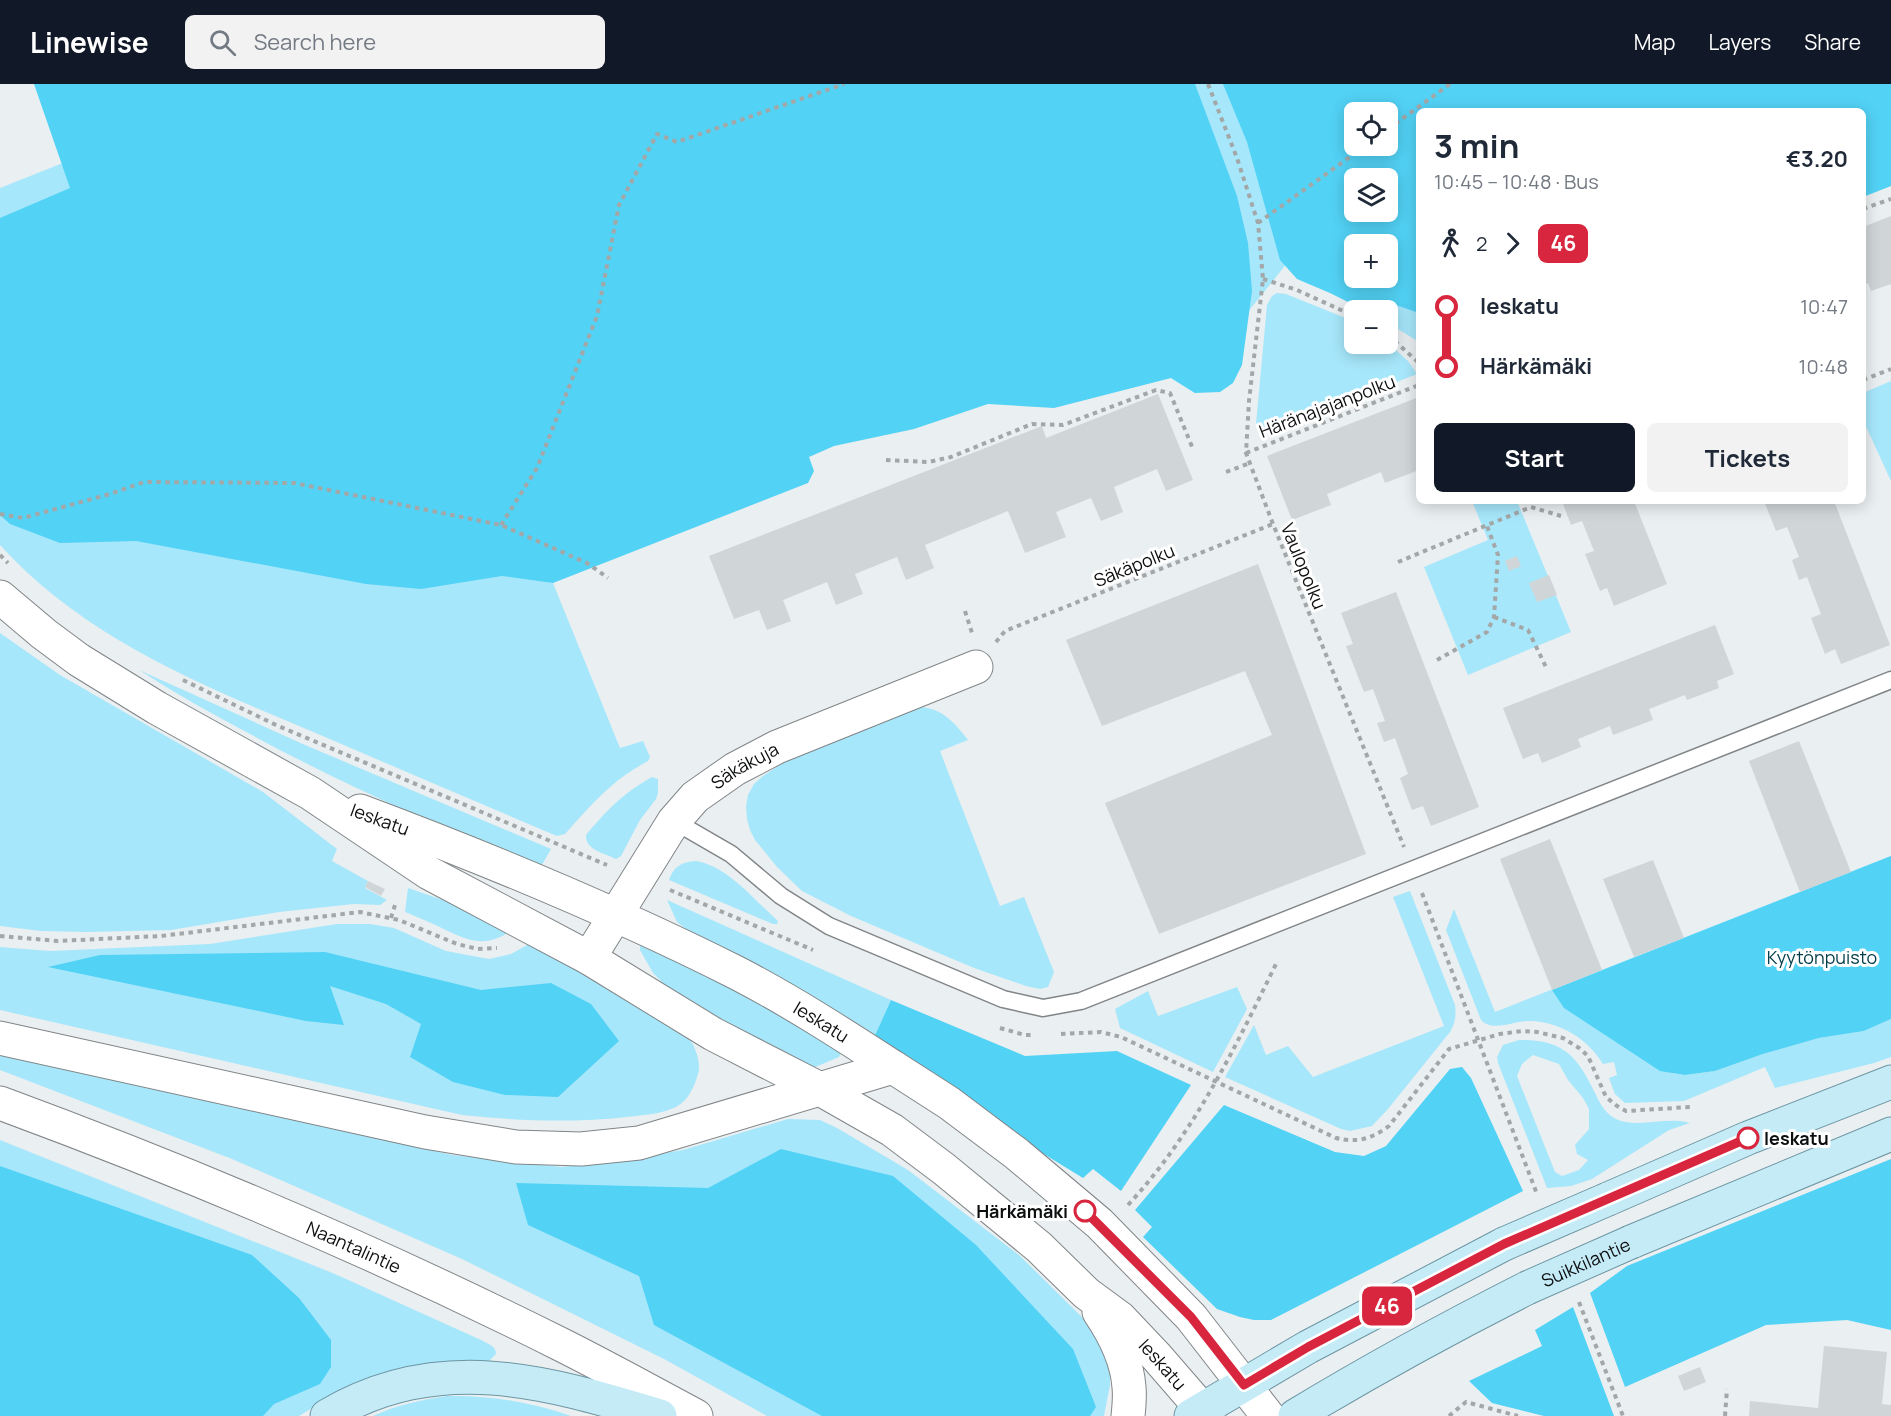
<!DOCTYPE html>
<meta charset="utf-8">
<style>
:root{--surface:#fff;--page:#f2f2f3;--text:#1f2937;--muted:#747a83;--accent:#111827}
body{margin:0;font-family:Manrope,sans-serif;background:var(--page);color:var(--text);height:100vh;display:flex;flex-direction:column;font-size:22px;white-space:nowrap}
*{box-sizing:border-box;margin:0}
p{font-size:20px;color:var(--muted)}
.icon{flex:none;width:33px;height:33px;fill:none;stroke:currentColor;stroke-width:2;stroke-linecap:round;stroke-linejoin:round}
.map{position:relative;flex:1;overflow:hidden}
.details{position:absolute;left:1416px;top:24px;width:450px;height:396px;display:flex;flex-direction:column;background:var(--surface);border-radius:9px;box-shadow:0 3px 15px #0003}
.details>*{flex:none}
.badge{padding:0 12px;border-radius:9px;font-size:21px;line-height:39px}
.buttons{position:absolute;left:1344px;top:18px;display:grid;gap:12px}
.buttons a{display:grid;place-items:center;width:54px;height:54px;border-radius:9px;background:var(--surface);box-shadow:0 3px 15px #0003;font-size:30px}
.map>.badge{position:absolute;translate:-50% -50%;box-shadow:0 0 0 3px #fff}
.legs{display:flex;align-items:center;gap:9px;height:66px;padding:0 18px;font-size:20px}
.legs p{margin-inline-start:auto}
.summary{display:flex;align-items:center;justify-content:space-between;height:102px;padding:0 18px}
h1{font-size:33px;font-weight:700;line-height:45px}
.primary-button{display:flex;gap:12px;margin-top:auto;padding:12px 18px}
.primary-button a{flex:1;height:69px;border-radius:9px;background:var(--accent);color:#fff;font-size:24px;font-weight:700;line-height:69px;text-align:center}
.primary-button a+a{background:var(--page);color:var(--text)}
ul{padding:0 18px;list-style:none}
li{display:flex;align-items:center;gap:21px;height:60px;font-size:22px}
li i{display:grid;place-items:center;width:9px;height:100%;margin:0 8px;background:currentColor}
li i::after{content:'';width:15px;height:15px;margin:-8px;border:4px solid;border-radius:50%;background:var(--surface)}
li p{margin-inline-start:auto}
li:first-child i{background:linear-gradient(#0000 50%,currentColor 0)}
li:last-child i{background:linear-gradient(currentColor 50%,#0000 0)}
header{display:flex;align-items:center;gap:36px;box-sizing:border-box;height:84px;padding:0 30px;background:var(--accent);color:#fff}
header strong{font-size:28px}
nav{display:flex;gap:33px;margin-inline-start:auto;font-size:21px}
.search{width:420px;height:54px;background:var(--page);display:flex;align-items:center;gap:15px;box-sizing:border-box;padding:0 21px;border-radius:9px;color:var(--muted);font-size:22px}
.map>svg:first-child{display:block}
.green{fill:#a7e7fb;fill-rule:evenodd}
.forest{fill:#52d2f5;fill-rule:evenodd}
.building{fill:#d0d5d7}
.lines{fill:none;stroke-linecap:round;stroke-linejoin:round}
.lane-casing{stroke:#818587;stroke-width:19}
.street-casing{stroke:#818587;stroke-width:35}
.secondary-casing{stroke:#818587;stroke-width:35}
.primary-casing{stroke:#6c95a2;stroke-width:35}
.path{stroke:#a3a7a8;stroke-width:4;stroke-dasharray:4.5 4.5;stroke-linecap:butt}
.lane{stroke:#fff;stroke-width:16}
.street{stroke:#fff;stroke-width:33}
.secondary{stroke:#fff;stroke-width:33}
.primary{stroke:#c5ebf7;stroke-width:33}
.primary-bridge-casing{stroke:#6c95a2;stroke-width:35;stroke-linecap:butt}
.primary-bridge{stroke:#c5ebf7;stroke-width:33}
.line-1-casing{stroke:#fff;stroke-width:14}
.line-1{stroke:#d7263d;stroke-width:9}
.stop-1-dot{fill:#fff;stroke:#d7263d;stroke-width:3}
.labels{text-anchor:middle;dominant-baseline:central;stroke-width:6;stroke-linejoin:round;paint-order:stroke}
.street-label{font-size:18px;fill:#0d0e0f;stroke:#fff}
.park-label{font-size:18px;fill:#003c4a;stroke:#fff}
.stop-label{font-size:18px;font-weight:bold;fill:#0d0e0f;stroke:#fff;text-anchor:start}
</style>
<header>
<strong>Linewise</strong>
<div class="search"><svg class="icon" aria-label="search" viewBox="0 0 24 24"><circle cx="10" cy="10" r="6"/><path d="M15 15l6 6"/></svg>Search here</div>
<nav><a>Map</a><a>Layers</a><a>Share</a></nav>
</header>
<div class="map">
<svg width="1891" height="1332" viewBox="0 0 1891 1332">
<rect width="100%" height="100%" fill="#eaeff1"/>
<g class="green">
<path d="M144,0H1891L1863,27H1419V258L1388,239V226H1368L1288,178L1243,234L1195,309L1097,248L528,472L537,496L553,499L620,664L643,657L650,673L648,677C611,697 593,719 565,750L557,752C477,718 397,684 318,650C204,602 85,555 0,461V104L103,63ZM1354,28H1388V62H1354ZM1354,94H1388V128H1354ZM1354,160H1388V194H1354Z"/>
<path d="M1277,209L1286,210L1348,235L1354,239V260L1388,259L1408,277L1417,290L1263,351L1258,347L1256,340L1267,221L1272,212Z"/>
<path d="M1891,297V397L1863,336V309Z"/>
<path d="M1472,417H1517L1571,548L1468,591L1424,483L1488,456Z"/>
<path d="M0,549L60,591L263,708L337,765L332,777L368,797L365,804L387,816L380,821L354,820L279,828L171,846L87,848L41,847L0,842Z"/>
<path d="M139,586L305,661L551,765L539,786C441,743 344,701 250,650C212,630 175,609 139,586Z"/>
<path d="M921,623C943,625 955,639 968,656L940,667L1000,822L1024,813L1054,888L1048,903L1040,905L1026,902L974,884L851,832L802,807L777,783L755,756L750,746L747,735L746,722L748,711L754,700L763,692L784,678Z"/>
<path d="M652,693L658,695V709L656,715L640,736L621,772L616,775C604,769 585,766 586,751C609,724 621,711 652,693Z"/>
<path d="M1891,772L1672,989L1685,991L1715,987L1763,970L1819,954L1864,947L1891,935V973L1874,979L1775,1004L1765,983L1684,1017L1625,1019L1615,1010L1609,994L1617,991L1614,978L1603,980C1587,954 1560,938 1530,937C1515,936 1493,949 1481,936L1446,846L1454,825L1495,928Z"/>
<path d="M696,777C729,783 754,816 778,837L777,840H773L669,796C674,782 682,778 696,777Z"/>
<path d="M408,804L466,824L509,848C480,868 458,851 431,839C422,835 413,831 405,828Z"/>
<path d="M1410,807L1455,921C1456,931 1456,938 1450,948L1388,1025L1372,1042L1350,1047L1341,1045L1225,993L1254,941L1266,971L1288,962L1313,993L1444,942L1393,813Z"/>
<path d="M667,816L891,916L872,958L699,855L677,838Z"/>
<path d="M337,840H370L394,844L446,867L489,875L511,870L529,860L672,940C677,943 683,947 687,951C694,960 702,978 698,990C694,1003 689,1016 676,1023C662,1030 643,1031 627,1033C572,1039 517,1037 462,1031L0,926V863L50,867L210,860Z"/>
<path d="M642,860L700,885L842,967L839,973L813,984L791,979L666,902L653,889L640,866V862Z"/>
<path d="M1237,903L1247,925L1213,988L1120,944L1115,925L1148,907L1158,932Z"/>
<path d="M1519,956C1564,955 1578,973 1596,1011C1600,1020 1606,1030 1616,1035C1637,1045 1666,1032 1690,1039L1669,1046L1592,1095L1571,1102L1547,1104L1498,979L1497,973L1503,961ZM1533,971L1559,980L1568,996L1583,1014L1589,1025V1045L1575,1061L1577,1070L1588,1076L1579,1086L1562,1092L1555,1088L1517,992L1522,980Z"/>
<path d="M0,971L72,985L452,1071L562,1083L613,1077L683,1066L788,1035L820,1036L837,1044L908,1086L1019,1171L1088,1239L1110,1279V1301L1104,1332H767L664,1275L462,1175L232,1075L0,986Z"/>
<path d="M0,1056L335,1190L481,1256C488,1260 496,1262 496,1270L488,1278L399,1287L349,1302L299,1332H0Z"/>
<path d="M447,1312C490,1311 530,1318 571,1332H373C396,1321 421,1316 447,1312Z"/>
</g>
<g class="forest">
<path d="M34,0H1195L1237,112L1248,159L1252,207L1242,281L1233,299L1220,308L1195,309L1171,294L1054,324L988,320L914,345L834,362L809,373L814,387L808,399L553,499L502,492L421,505L366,500L136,457L60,459L10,440L0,431V134L70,104Z"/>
<path d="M1223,0H1891V102L1863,113V27H1419V229L1399,222L1364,226L1330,209L1297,195L1280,176L1247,58ZM1354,28H1388V62H1354ZM1354,94H1388V128H1354ZM1354,160H1388V194H1354Z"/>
<path d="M1891,772V935L1864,947L1819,954L1763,970L1715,987L1685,991L1660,987L1564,924L1552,906Z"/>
<path d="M325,868L481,906L551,899L591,920L619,957L558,1013L505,1011L453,998L410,973L421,940L386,920L330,902L344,941L306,937L48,883L100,871Z"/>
<path d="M891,916L1025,972L1117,967L1191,1001L1121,1107L1093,1085L1083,1094L1008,1048L872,958Z"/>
<path d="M1462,983L1471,994L1523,1107L1271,1236H1254L1240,1233L1217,1225L1143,1153L1152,1143L1135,1126L1224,1021L1335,1068L1364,1072L1386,1062L1450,985Z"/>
<path d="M781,1065L893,1092L976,1161L1073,1265L1096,1323L1090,1332H822L654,1241L639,1192L528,1141L516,1099L708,1104Z"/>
<path d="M1891,1075V1246L1847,1236L1766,1241L1625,1303L1590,1209L1627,1182Z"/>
<path d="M0,1082L252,1171L299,1214L331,1256V1283L320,1300L274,1320L263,1332H0Z"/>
<path d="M1573,1223L1614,1332H1544L1492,1319L1469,1297L1542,1262L1535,1246Z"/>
</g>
<g class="building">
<path d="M1891,132V200L1871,207L1868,199L1863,201V143Z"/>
<path d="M1158,310L1193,396L1166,407L1157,385L1114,403L1123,428L1101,437L1091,414L1056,428L1066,453L1025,469L1008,427L925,461L934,484L906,496L897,473L855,490L863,510L836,521L827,498L783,516L791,537L767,546L759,526L734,535L709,472L1042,342L1046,354Z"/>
<path d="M1419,313V372L1416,373L1419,386L1385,399L1381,388L1327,410L1331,421L1292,436L1267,372Z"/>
<path d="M1562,417H1634L1667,500L1614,522L1607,504L1600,507L1585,470L1594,467L1582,437L1571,441Z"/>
<path d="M1764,417H1834L1890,561L1841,580L1835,565L1825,570L1811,534L1821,530L1807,493L1799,496L1792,476L1799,473L1787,443L1776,447Z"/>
<path d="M1517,472L1521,482L1509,487L1505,477Z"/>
<path d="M1258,480L1366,770L1159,850L1105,719L1272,651L1245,587L1102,642L1066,556Z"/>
<path d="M1549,491L1557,511L1537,518L1529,499Z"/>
<path d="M1396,508L1479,723L1431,742L1423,722L1412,726L1400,694L1408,690L1395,654L1384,658L1377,639L1385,637L1373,605L1364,608L1346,562L1353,560L1341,529Z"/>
<path d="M1715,541L1734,590L1717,597L1719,604L1687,616L1685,611L1649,625L1653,636L1613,651L1610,642L1578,655L1581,663L1542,679L1538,669L1523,675L1503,624Z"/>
<path d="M1799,657L1851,788L1800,808L1749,677Z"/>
<path d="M1550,755L1602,886L1552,906L1500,775Z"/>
<path d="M1653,776L1684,854L1634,873L1603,795Z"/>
<path d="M368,797L385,805L381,812L365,803Z"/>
<path d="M1824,1262L1887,1268L1882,1320L1891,1321V1332H1749L1750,1317L1818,1324Z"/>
<path d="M1700,1283L1706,1298L1684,1307L1678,1292Z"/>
</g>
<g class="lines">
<defs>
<path id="lane" d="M674,737L731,770L781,812L829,842L1003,915L1043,924L1081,917L1891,596"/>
<g id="street">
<path id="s1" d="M0,513L44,550L79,576L157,624L310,709L429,789L589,874L713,950L820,1005L892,1046L944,1085L1039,1163L1086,1209L1120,1234L1156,1272L1208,1332"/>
<path id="s2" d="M360,727C488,775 614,827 737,889C791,917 842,950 893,983"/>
<path id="s3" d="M589,874L674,737L695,713L735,685L777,663L976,583"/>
<path d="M1099,1228C1114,1250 1127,1276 1129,1303C1130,1313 1129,1323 1128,1332"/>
</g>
<g id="secondary">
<path d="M0,954L425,1048L516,1063L581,1065L639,1059L893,983L949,1019L1017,1070L1099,1139L1191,1233L1268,1332"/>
<path id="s4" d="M0,1019C190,1089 378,1169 560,1260C606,1283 651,1308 696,1332"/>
</g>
<g id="primary">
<path d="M1608,1115L1748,1054L1891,998"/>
<path d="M1631,1158L1891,1050"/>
<path d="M327,1332C438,1266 545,1297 660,1332"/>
<path d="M1191,1332L1308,1263L1504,1160"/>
<path d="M1295,1332C1371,1286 1448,1244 1527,1204"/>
</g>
</defs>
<use href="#lane" class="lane-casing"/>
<use href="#street" class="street-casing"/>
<use href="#secondary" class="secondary-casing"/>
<use href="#primary" class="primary-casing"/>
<g class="path">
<path d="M1208,0L1237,74L1258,139L1263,195L1249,317L1246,369L1273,440L1404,763"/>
<path d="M1388,45L1450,0"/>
<path d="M1863,125L1891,115"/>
<path d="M1258,139L1365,62"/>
<path d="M1263,195L1297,206L1354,232"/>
<path d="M1388,251L1419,279"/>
<path d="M1863,296L1891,285"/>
<path d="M1246,369L1419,301"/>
<path d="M886,376L929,378L951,373L1032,340L1063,341L1156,306L1170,309L1193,365"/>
<path d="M1226,388L1250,379"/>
<path d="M0,430L23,434L110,410L144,398L294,399L501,441L587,479L608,494"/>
<path d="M501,441L537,384L597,232L619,121L657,50L677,58L844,0"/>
<path d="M0,471L8,479"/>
<path d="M1398,478L1531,423L1561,432"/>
<path d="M965,527L972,549"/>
<path d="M1494,533L1528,546L1546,583"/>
<path d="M996,558L1005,547L1273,440"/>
<path d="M1437,576L1487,548L1494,533L1498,471L1487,442"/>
<path d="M183,596L276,641L607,781"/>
<path d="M670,806L813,866"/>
<path d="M1422,809L1537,1110"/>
<path d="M391,834L395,821"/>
<path d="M0,852L58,857L161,852L360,828L399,836L457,860L478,865L497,864"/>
<path d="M1000,944L1025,951H1033"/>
<path d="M1061,950L1101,948L1121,953L1336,1054C1358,1059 1371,1055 1389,1042L1449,965L1500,950L1522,947L1537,948L1563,954L1579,964L1588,972L1606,1013L1617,1022L1626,1027L1690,1023"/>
<path d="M1128,1121C1193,1051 1234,966 1276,880"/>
<path d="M1579,1218L1623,1332"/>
<path d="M1449,1332L1466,1318L1518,1332"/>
<path d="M1725,1332L1727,1305"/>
</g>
<use href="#lane" class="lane"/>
<use href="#street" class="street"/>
<use href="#secondary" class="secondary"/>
<use href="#primary" class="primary"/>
<defs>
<g id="primary-bridge">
<path d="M1504,1160L1608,1115"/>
<path id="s5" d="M1527,1204L1631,1158"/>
</g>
</defs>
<use href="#primary-bridge" class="primary-bridge-casing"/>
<use href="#primary-bridge" class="primary-bridge"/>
</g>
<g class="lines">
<defs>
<path id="line-1" d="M1085,1127L1191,1233L1244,1301L1308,1263L1504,1160L1748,1054"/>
</defs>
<use href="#line-1" class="line-1-casing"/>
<use href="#line-1" class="line-1"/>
</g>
<g class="stop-1-dot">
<circle cx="1748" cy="1054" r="10"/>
<circle cx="1085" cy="1127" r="10"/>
</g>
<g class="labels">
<g class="street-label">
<text transform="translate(1327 322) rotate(-21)">Häränajajanpolku</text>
<text transform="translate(1134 481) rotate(-22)">Säkäpolku</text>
<text transform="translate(1304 482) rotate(68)">Vaulopolku</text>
<text stroke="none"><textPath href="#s3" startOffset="252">Säkäkuja</textPath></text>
<text transform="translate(380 735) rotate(20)">Ieskatu</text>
<text stroke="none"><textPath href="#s2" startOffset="508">Ieskatu</textPath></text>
<text stroke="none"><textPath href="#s4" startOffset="382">Naantalintie</textPath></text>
<text stroke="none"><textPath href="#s5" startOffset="64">Suikkilantie</textPath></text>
<text stroke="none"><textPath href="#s1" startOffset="1400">Ieskatu</textPath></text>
</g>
<g class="park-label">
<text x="1822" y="873">Kyytönpuisto</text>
</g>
<g class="stop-label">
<text x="1764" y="1054">Ieskatu</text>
<text x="1068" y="1127" text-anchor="end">Härkämäki</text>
</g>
</g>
</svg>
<div class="buttons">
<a><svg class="icon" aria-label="locate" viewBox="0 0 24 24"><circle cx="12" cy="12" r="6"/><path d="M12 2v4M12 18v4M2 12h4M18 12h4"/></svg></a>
<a><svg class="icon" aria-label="layers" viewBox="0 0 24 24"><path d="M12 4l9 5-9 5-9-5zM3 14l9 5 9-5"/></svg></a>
<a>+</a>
<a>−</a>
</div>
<b class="badge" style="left:1387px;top:1222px;background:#d7263d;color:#fff">46</b>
<section class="details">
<div class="summary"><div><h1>3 min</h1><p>10:45 – 10:48 · Bus</p></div><b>€3.20</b></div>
<div class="legs"><svg class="icon" aria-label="walk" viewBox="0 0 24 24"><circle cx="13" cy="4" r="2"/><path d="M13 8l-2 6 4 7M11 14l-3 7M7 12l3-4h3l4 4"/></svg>2<svg class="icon" aria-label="forward" viewBox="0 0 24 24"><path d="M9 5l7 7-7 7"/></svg><b class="badge" style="background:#d7263d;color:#fff">46</b></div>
<ul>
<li><i style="color:#d7263d"></i><b>Ieskatu</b><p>10:47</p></li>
<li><i style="color:#d7263d"></i><b>Härkämäki</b><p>10:48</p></li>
</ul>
<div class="primary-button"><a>Start</a><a>Tickets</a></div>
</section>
</div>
